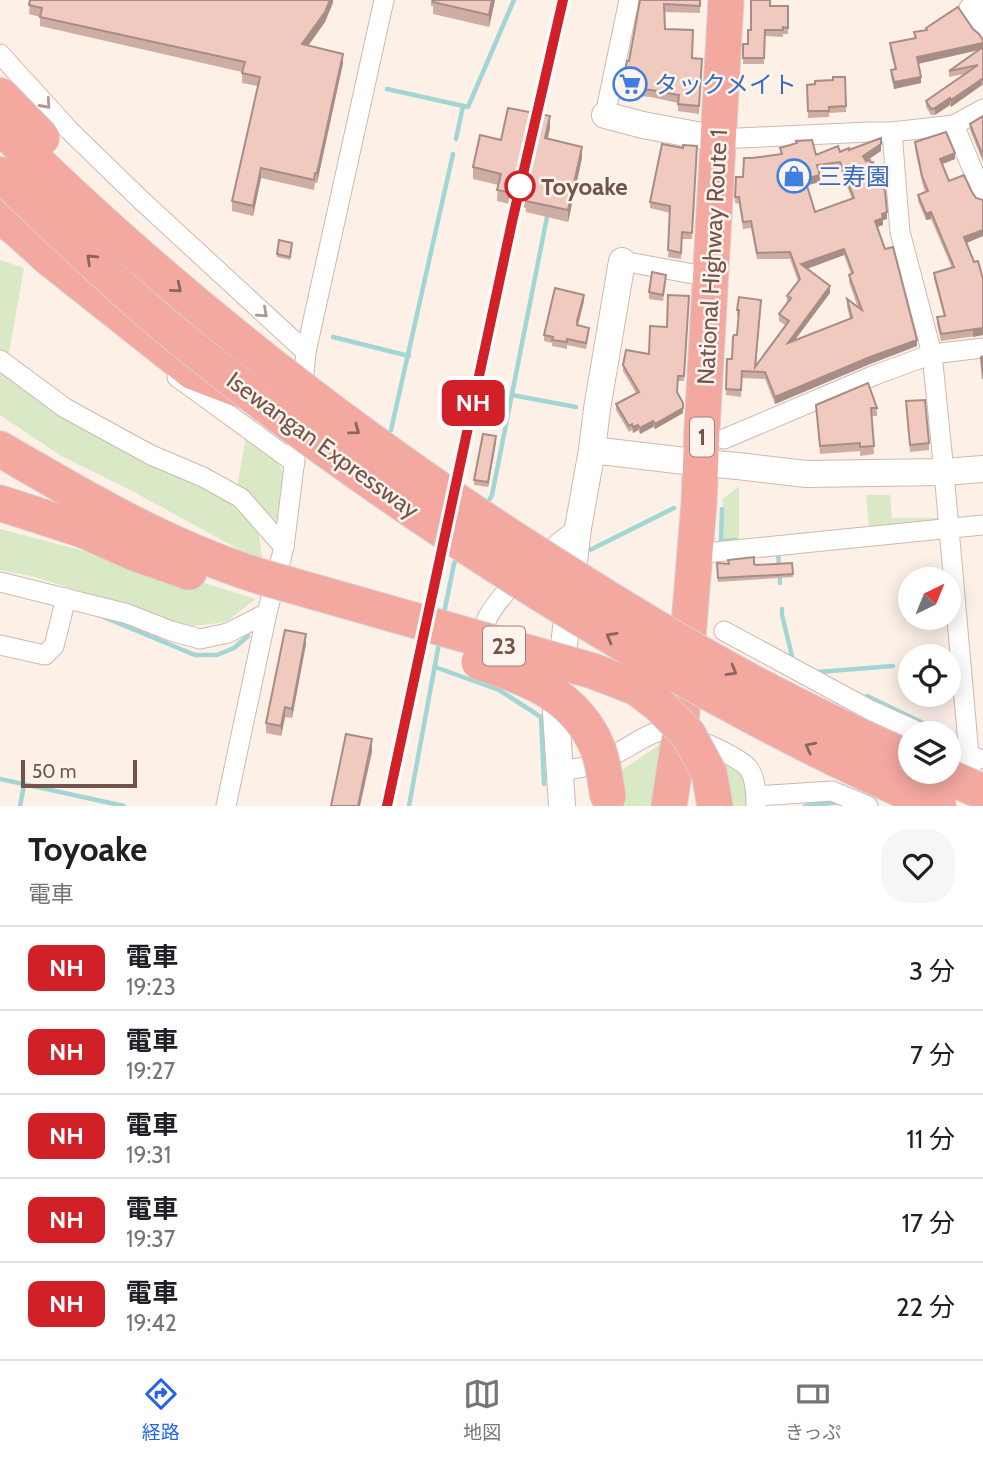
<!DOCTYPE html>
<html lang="ja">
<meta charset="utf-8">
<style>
:root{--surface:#fff;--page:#f6f6f6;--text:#202124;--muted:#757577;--line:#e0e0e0;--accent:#2563eb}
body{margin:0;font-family:Cabin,"Noto Sans JP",sans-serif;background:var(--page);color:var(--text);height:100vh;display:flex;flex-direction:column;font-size:26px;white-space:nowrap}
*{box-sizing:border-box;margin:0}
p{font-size:23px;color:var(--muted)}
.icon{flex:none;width:38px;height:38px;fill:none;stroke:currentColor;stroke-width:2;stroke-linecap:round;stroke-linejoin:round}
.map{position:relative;height:806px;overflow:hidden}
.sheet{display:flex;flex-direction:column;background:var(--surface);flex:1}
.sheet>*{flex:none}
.badge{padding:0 14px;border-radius:10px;font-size:24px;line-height:46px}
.needle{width:46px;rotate:43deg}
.buttons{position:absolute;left:898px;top:567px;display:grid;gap:14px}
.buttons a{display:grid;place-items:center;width:63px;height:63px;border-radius:50%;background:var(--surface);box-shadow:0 4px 18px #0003;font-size:35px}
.scale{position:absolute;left:21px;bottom:18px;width:116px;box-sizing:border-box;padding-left:7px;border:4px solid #74534c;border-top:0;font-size:19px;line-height:24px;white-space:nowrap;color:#74534c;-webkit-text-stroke:5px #fef4ed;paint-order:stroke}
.map>.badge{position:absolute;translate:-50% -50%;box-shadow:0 0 0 4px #fff}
.round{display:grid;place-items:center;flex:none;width:74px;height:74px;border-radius:28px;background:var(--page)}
.overview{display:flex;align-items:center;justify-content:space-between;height:119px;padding:0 28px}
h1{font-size:33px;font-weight:800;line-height:52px}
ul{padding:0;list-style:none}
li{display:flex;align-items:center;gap:21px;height:84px;padding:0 28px;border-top:2px solid var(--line)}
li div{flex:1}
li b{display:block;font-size:26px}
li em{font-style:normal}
li .badge{min-width:77px;font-weight:700;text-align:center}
.dock{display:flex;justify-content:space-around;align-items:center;height:98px;border-top:2px solid var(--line);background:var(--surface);font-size:19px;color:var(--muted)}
.dock a{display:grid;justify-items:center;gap:4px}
.dock .on{color:var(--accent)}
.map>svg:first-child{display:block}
.green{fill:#dae9c5}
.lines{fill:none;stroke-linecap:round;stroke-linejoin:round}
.stream{stroke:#a2d6d5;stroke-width:4.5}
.street-casing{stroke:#cfb8b0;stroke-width:21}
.secondary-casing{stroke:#d2b7ad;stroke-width:28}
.highway-casing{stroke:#d8cfcd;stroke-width:37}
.street{stroke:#fff;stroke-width:19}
.secondary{stroke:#fff;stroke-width:26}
.highway{stroke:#f3a8a0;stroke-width:35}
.rail{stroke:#b1a5c5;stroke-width:4.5;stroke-dasharray:10 7;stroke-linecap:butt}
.highway-bridge-casing{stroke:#d8cfcd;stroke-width:37;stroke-linecap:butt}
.highway-bridge{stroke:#f3a8a0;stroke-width:35}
.wall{fill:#ceaea4;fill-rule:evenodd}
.shaded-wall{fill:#a88d86}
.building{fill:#f0cabf;stroke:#a88d86;stroke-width:2;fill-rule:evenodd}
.oneway{stroke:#ac9894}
.oneway2{stroke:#8d645d}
.line-casing{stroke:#fff;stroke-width:16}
.line{stroke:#d12027;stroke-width:10}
.stop-dot{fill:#fff;stroke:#d12027;stroke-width:3.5}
.labels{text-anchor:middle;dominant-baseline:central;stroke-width:5;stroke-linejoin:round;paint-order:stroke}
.shield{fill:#fef4ed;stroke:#9d837c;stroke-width:2}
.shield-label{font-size:23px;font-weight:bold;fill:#74534c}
.shop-label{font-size:24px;fill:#366cbe;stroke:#fef4ed;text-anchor:start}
.stop-label{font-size:24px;font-weight:bold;fill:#74534c;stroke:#fef4ed;text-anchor:start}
.street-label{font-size:24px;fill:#74534c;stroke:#fef4ed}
</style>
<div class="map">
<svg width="983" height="806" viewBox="0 0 983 806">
<rect width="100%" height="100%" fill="#fcf0e7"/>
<g class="green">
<path d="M0,260L24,268L8,358L0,352Z"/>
<path d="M0,368L214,489L252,520L259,535L262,558L240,550L132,491L61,456L0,415Z"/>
<path d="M246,437L275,457L283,472L276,524L269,525C261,505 258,497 237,487Z"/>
<path d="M739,486V539L722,540L723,499Z"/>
<path d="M866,495H890L892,518H939V521L869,527Z"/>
<path d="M0,529L198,581L256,599L226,622L186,627L145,611L31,576L0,570Z"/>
<path d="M662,743L655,806H621L619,772Z"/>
<path d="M717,761L737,770L745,777L750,806H726Z"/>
</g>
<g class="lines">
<g class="stream">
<path d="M387,89L468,107L514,0"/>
<path d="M456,139L463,106"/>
<path d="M333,337L409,356"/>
<path d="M512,395L576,407"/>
<path d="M391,430L453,154"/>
<path d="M487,504L492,495L548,212"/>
<path d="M722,509L721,541L736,540"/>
<path d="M590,550L674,508"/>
<path d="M778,552L780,583"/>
<path d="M782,609V615L793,660"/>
<path d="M444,613L454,564L457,557"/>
<path d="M101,616L195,655H217L234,648L248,636"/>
<path d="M435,667L499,690L541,717L544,784"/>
<path d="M818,672L893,666"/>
<path d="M867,696L944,733"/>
<path d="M0,779L124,806"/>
<path d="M20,806L24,785"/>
<path d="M409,806L439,643"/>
<path d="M805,806L839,802"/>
</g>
<defs>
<g id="street">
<path d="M983,2L969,8L983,29"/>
<path d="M0,54L70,131L141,200L306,352"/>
<path d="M605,115L629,0"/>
<path d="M954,125L983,194"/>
<path d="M892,132L900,232L932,354L944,472L969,755L974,791"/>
<path d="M718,139L869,132H892L954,125L983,109"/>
<path d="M622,261L710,277"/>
<path d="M0,360L65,408L151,455L203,477L241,498L284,547"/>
<path d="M177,377L295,463"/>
<path d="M302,393L306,352L384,0"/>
<path d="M724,439L875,375L932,354L983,348"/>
<path d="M695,554L983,525"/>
<path d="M0,582L128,614L171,631L200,639L228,633L267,613"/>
<path d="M724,631L870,710L921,733"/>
<path d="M0,645L45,655L54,646L66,598"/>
<path d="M481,648C482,640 482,629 486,621C499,591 551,548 578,528"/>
<path d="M948,746L979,759"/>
<path d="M560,771C568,769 578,769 587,766C597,763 607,758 617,753C631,746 645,735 660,731C674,727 740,756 749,769C756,779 756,795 756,806"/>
<path d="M756,796L832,791L868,806"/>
<path d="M226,806L267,613L284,547L299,426"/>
</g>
<g id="secondary">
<path d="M605,115L643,125L718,139"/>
<path d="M622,261L597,409L592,450L702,463L738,466L806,474L944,472L983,469"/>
<path d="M562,806L556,712L578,528L592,450"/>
</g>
<g id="highway">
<path d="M0,217L16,228L49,258L193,372L240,390"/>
<path d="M0,449C84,498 168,548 262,577"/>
<path d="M0,503L83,530L137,554L189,572"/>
<path d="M709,773L715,806"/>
<path d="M669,806L680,734L699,503L702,429L726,0"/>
</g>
</defs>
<use href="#street" class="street-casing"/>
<use href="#secondary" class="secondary-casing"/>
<use href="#highway" class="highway-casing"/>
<use href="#street" class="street"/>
<use href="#secondary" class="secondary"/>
<use href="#highway" class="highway"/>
<g class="rail">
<path d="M532,133L563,0"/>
<path d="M387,806L519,188"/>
</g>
<defs>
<g id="highway-bridge">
<path d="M0,95L42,138"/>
<path d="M0,126C154,279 320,411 500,530C580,582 661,633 744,678C798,707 854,734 910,759"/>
<path d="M0,174C64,234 127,296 195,350C307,440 424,521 546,597C672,675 802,748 939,806"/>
<path d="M262,577L593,671L637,688L658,704L688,734L709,773"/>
<path d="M479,662C529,678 577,696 598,749C604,764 605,781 608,797"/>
<path d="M937,772L983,792"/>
</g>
</defs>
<use href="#highway-bridge" class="highway-bridge-casing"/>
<use href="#highway-bridge" class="highway-bridge"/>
</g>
<g class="wall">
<path d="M30,0H333L325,22L308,46L343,63L317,183H315L314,190L261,178L253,216L232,211V201L258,86L242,83V72L40,26V17L29,14Z"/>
<path d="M431,0H495L489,27L433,14V6H431Z"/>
<path d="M640,0H700V13L664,12L665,29L692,58L702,59L699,114L678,111V103L651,97L639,96L638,100L621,97V90L629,61Z"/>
<path d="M770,6H788V34H783V37L765,36L764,64H743V44H748L751,30Z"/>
<path d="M926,28L973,29L983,40V86L982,85L951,107L950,105L935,115H931L926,107V101L964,74L949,77V71L979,50L918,64L921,83L894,89L891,77V70L895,69L890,50V43L914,38V32L926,30Z"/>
<path d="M807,85L846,106V112L829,113V117L808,118Z"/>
<path d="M983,116V162L970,130V124Z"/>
<path d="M550,128L548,138L582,158L568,222L526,212V208L497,201L498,185L473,179V167L501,140Z"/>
<path d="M915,142L955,159L942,164L949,181L983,236L966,243L983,279V335L941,341L937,324V317L944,316L934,279V273L952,268L931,219L926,220L918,201V195L925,192L922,182L915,149Z"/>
<path d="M697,146L692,239H682L681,259L668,257L670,213L650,208V202L683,148Z"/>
<path d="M780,148L816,155L849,150L881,151L866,161L887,219L883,220V225L877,227L917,346L870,364L775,404L765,379L742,378L741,397L726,395L727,359H732L739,317L737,316V310L761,306L756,366L785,325L779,321V314L787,302V296L798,281L790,259H757L751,228L743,229L739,204L735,203L736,177H743L752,158L780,154ZM840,169L852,199L815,212L807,185L820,182L819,172ZM844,255L851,274L849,275V282L858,308L847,299V306L850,319L795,340L830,293L807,269Z"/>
<path d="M292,247L290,260L277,257V254Z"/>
<path d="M666,281L663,301L649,299V292Z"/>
<path d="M584,301L578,325L589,334L586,349L567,345V349L552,346V343L544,341V335Z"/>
<path d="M689,302L684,381H678L677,392L683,403V413L655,429L653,427L640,434L638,430L633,433L632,430L629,432L616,410V404L636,393L623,371V365L649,354L667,327Z"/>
<path d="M906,401L929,443V450L910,452Z"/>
<path d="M816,405L877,408V416H872L874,454L860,456V451L820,454Z"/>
<path d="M496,442L488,487L474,485V480Z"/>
<path d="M717,563L756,565L792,563L793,577L718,582Z"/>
<path d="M306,644L292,718L285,717L281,736L266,733V723Z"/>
</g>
<g class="shaded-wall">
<path d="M330,0H333V3L325,22L302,54V44Z"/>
<path d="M492,0H495L489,27V15Z"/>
<path d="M983,43V49L917,64V57Z"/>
<path d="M343,54V63L317,183V173Z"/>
<path d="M921,77V83L894,89V82Z"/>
<path d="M982,79V85L951,107V100Z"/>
<path d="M950,98V105L935,115V108Z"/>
<path d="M550,116V128L545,150V138Z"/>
<path d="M881,144V151L863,163V156Z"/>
<path d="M582,147V158L568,222V210Z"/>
<path d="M955,153V159L940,165V159Z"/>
<path d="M261,168V178L253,216V206Z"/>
<path d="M820,175V182L805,186V179Z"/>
<path d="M887,212V219L883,220V225L875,228V221L882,214Z"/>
<path d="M931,212V219L926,220V214Z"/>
<path d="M983,230V236L964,244V237Z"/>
<path d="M844,249V255L801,271V264Z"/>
<path d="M830,286V293L788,349V343Z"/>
<path d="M584,295V301L577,328V321Z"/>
<path d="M983,328V335L973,337V330Z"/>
<path d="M917,340V346L870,364L775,404V397L870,357Z"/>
<path d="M683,408V413L655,429V424Z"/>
<path d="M653,421V427L640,434V428Z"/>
<path d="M638,425V430L633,433V427Z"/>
<path d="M496,436V442L488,487V482Z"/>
<path d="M306,634V644L292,718V709Z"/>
<path d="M285,707V717L281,736V726Z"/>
<path d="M372,739V752L360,806H358Z"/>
</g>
<g class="building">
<path d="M30,0H330L325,12L302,44L343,54L317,173H315L314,180L261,168L253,206L232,201L260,77L242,73L245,62L40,17L42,8L29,5Z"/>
<path d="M433,0H492L489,15L433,2Z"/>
<path d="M640,0H700V6L664,4L665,29L693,30L692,58L702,59L699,106L678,104L679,95L651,90L639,89L638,93L621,90L627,61H629Z"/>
<path d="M751,0H770V6H788V28L783,27V30H765L764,58H743V44H748V30H751Z"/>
<path d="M958,7L973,29L979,34L983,40V43L917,57L921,77L894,82L891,70L896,69L890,43L916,38L914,32L927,30L926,28Z"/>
<path d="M983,47V80L982,79L951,100L950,98L935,108L931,109L926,101L978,65L949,71Z"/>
<path d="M833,77H845L846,106L829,107V111H808L807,85L815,84V81L833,80Z"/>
<path d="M508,108L550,116L545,138L582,147L568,210L526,201L527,196L497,190L501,174L473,167L480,135L501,140Z"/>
<path d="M983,116V156L970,124Z"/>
<path d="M946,132L955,153L940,159L949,181L964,175L972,192L976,198L983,200V230L964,237L974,262L978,261L983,279V328L941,334L937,317L945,316L934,273L954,267L931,212L926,214L918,195L928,191L922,176L915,142Z"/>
<path d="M881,138V144L863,156L866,161L870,160L871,163L873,162L885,191L887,212L882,214L883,218L875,221L885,249L893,247L917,340L870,357L775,397L765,372L742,371L741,390L726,389L727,359H732L733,337L734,335H737L739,310H737L739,297L761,300L755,367L789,321L779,314L791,298L787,296L800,279L790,252L757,253L751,221L743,222L739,197H735L736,177H743L744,158H752L782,154L780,148L797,143L796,141L812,140L816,155L838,146L840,152L849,148V150ZM840,162L854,198L815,212L805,179L820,175L817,165ZM844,249L853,273L849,275L862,310L847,299L852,318L788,343L830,286L801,264Z"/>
<path d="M662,144L683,148V145L697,146L692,233L682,232L681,253L668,250L670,206L650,202Z"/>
<path d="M279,240L292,243L290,257L277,254Z"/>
<path d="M652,272L666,275L663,295L649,292Z"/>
<path d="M555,288L584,295L577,321V325L589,328L586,343L567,339V342L552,340L553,337L544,335Z"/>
<path d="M668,295L689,296L684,376H678L677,392L683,403V408L655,424L653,421L640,428L638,425L633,427L632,424L629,426L616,404L639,392L623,365L626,350L649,354L650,326L667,327Z"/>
<path d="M983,356V379L981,357Z"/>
<path d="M868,383L877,408H871L874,446L860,447V443L820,446L816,405Z"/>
<path d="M925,400L929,443L910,445L906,401Z"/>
<path d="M483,434L496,436L488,482L474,480Z"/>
<path d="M754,557V564L756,565L792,563L793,574L718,578L717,563L729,564L728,560Z"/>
<path d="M285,630L306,634L292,709L285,707L281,726L266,723Z"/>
<path d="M346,734L372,739L358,806H331Z"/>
</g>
<defs><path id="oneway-chevron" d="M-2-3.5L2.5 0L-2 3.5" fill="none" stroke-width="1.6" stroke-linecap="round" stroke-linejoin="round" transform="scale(1.75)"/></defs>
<g class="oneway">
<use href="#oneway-chevron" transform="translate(46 104) rotate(48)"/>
<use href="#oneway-chevron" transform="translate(263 313) rotate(42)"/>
</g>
<g class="oneway2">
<use href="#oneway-chevron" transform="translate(91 259) rotate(-137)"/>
<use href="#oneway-chevron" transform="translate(177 288) rotate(40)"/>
<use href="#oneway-chevron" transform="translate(355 430) rotate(36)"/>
<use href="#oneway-chevron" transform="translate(611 637) rotate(-150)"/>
<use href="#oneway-chevron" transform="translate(732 671) rotate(30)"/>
<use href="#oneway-chevron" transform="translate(810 747) rotate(-153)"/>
</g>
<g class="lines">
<defs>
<path id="line" d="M387,806L512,222L563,0"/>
</defs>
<use href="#line" class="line-casing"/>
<use href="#line" class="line"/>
</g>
<defs>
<symbol id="supermarket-ring" viewBox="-11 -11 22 22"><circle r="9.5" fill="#fef4ed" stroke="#3f7fe0" stroke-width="1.5"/><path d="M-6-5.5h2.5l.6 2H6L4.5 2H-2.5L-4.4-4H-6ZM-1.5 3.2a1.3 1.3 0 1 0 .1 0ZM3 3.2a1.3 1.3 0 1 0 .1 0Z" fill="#3f7fe0"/></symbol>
<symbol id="shop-ring" viewBox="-11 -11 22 22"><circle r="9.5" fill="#fef4ed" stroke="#3f7fe0" stroke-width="1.5"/><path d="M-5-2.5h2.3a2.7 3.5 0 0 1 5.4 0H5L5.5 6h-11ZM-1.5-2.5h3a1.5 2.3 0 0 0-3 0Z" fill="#3f7fe0"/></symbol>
</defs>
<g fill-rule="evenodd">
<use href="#supermarket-ring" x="611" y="65" width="38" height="38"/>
<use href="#shop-ring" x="775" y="157" width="38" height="38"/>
</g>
<circle class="stop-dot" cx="520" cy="186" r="14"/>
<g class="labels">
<g class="shield">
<rect x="690" y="417.5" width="24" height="39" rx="5"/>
<rect x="483" y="626.5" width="42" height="39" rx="5"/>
</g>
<g class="shield-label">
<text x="702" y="437">1</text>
<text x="504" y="646">23</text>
</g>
<g class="shop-label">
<text x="654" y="84">タックメイト</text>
<text x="818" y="176">三寿園</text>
</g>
<g class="stop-label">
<text x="541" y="186">Toyoake</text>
</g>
<g class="street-label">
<text transform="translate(712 257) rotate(-87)">National Highway Route 1</text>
<text transform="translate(323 445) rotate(36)">Isewangan Expressway</text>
</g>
</g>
</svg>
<div class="buttons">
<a><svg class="needle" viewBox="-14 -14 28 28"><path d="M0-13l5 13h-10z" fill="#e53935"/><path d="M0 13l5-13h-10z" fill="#757577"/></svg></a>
<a><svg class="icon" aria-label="locate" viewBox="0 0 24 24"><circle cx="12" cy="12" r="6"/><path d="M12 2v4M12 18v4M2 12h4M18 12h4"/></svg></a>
<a><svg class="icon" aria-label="layers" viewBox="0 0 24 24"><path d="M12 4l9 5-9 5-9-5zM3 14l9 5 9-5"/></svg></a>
</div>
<div class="scale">50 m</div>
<b class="badge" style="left:473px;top:403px;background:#d12027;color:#fff">NH</b>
</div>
<section class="sheet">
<div class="overview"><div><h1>Toyoake</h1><p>電車</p></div><a class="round"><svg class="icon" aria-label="heart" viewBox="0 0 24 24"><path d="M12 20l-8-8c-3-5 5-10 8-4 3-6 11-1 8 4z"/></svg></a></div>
<ul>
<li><span class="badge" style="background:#d12027;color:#fff">NH</span><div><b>電車</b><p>19:23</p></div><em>3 分</em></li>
<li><span class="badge" style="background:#d12027;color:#fff">NH</span><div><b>電車</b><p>19:27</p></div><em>7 分</em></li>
<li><span class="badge" style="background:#d12027;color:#fff">NH</span><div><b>電車</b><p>19:31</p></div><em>11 分</em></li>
<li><span class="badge" style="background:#d12027;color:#fff">NH</span><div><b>電車</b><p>19:37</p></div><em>17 分</em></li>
<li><span class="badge" style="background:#d12027;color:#fff">NH</span><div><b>電車</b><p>19:42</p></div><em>22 分</em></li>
</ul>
</section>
<nav class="dock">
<a class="on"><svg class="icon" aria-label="directions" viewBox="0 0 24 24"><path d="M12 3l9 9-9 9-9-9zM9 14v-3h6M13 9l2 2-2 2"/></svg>経路</a>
<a><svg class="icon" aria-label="map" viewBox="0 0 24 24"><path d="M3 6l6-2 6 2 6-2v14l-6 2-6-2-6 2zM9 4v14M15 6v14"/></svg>地図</a>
<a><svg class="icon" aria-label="tickets" viewBox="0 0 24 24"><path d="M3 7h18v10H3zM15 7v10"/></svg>きっぷ</a>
</nav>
